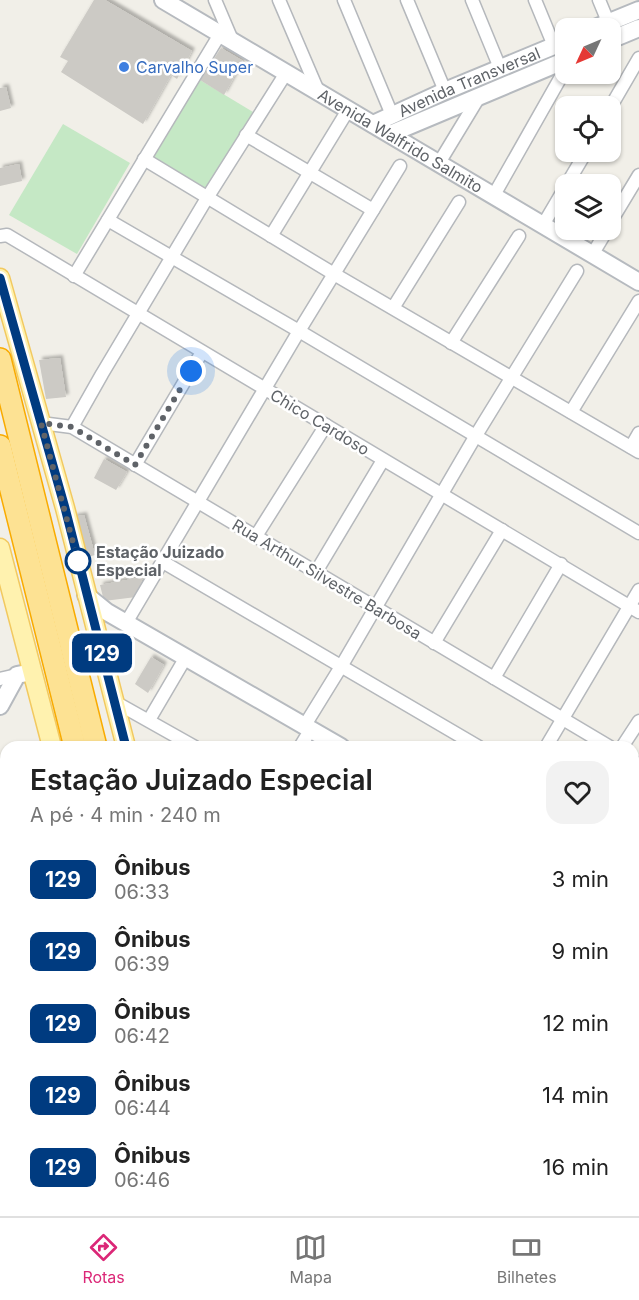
<!DOCTYPE html>
<html lang="pt">
<meta charset="utf-8">
<style>
:root{--surface:#fff;--page:#f2f2f2;--text:#222;--muted:#767676;--line:#e0e0e0;--accent:#db2777}
body{margin:0;font-family:Inter,sans-serif;background:var(--page);color:var(--text);height:100vh;display:flex;flex-direction:column;font-size:22px;white-space:nowrap}
*{box-sizing:border-box;margin:0}
p{font-size:20px;color:var(--muted)}
.icon{flex:none;width:33px;height:33px;fill:none;stroke:currentColor;stroke-width:2;stroke-linecap:round;stroke-linejoin:round}
.map{position:relative;flex:1;overflow:hidden}
.drawer{position:absolute;left:0px;top:741px;width:639px;height:476px;display:flex;flex-direction:column;background:var(--surface);border-radius:18px 18px 0 0;box-shadow:0 2px 4px #0004}
.drawer>*{flex:none}
.badge{padding:0 12px;border-radius:9px;font-size:21px;line-height:39px}
.needle{width:39px;rotate:226deg}
.controls{position:absolute;left:555px;top:18px;display:grid;gap:12px}
.controls a{display:grid;place-items:center;width:66px;height:66px;border-radius:12px;background:var(--surface);box-shadow:0 2px 4px #0004;font-size:30px}
.you{position:absolute;width:30px;height:30px;margin:-15px;border:4px solid #fff;border-radius:50%;background:#1a73e8;box-shadow:0 0 0 9px #1a73e833}
.map>.badge{position:absolute;translate:-50% -50%;box-shadow:0 0 0 3px #fff}
.round{display:grid;place-items:center;flex:none;width:63px;height:63px;border-radius:18px;background:var(--page)}
.overview{display:flex;align-items:center;justify-content:space-between;height:102px;padding:0 30px}
h1{font-size:28px;font-weight:600;line-height:45px}
ul{padding:0;list-style:none}
li{display:flex;align-items:center;gap:18px;height:72px;padding:0 30px}
li div{flex:1}
li b{display:block;font-size:22px}
li em{font-style:normal}
li .badge{min-width:66px;font-weight:700;text-align:center}
.tabs{display:flex;justify-content:space-around;align-items:center;height:84px;border-top:2px solid var(--line);background:var(--surface);font-size:16px;color:var(--muted)}
.tabs a{display:grid;justify-items:center;gap:3px}
.tabs .active{color:var(--accent)}
.map>svg:first-child{display:block}
.green{fill:#c5e8c5}
.building{fill:#cccac5;filter:url(#shadow)}
.lines{fill:none;stroke-linecap:round;stroke-linejoin:round}
.street-casing{stroke:#b5b8bc;stroke-width:15}
.secondary-casing{stroke:#b6babf;stroke-width:20}
.primary-casing{stroke:#f2c960;stroke-width:21}
.highway-casing{stroke:#f9ab00;stroke-width:24}
.street{stroke:#fff;stroke-width:12}
.secondary{stroke:#fff;stroke-width:16}
.primary{stroke:#fff2af;stroke-width:18}
.highway{stroke:#fde293;stroke-width:21}
.line-casing{stroke:#fff;stroke-width:14}
.line{stroke:#003b80;stroke-width:9}
.walk{stroke:#5f6368;stroke-width:6;stroke-dasharray:0 10.8}
.shop-dot{fill:#3f7fe0;stroke:#fff;stroke-width:2}
.stop-dot{fill:#fff;stroke:#003b80;stroke-width:3}
.labels{text-anchor:middle;dominant-baseline:central;stroke-width:5;stroke-linejoin:round;paint-order:stroke}
.shop-label{font-size:16px;fill:#366cbe;stroke:#fff;text-anchor:start}
.street-label{font-size:16px;fill:#5f6368;stroke:#fff}
.stop-label{font-size:16px;font-weight:bold;fill:#5f6368;stroke:#fff;text-anchor:start}
</style>
<div class="map">
<svg width="639" height="1216" viewBox="0 0 639 1216">
<defs>
<filter id="shadow"><feDropShadow dx="3" dy="-3" stdDeviation="1.5" flood-color="#0004"/></filter>
</defs>
<rect width="100%" height="100%" fill="#f1efe8"/>
<g class="green">
<path d="M200,80L253,112L207,189L154,157Z"/>
<path d="M63,124L130,163L77,254L9,215Z"/>
</g>
<g class="building">
<path d="M94,0H105L192,51L177,79L171,75L143,124L61,72L68,61L60,57Z"/>
<path d="M221,48L243,61L224,95L200,80Z"/>
<path d="M6,87L11,108L0,111V88Z"/>
<path d="M19,164L22,181L0,186V168Z"/>
<path d="M60,358L66,397L46,399L39,360Z"/>
<path d="M104,459L127,472L116,490L94,478Z"/>
<path d="M84,515L95,555L84,558L73,517Z"/>
<path d="M143,577L136,597L104,601L100,585Z"/>
<path d="M151,657L164,665L148,693L135,684Z"/>
</g>
<g class="lines">
<defs>
<g id="street">
<path d="M215,0L232,40"/>
<path d="M279,0L318,91"/>
<path d="M344,0L392,115"/>
<path d="M407,0L445,91"/>
<path d="M472,0L500,68"/>
<path d="M535,0L554,46"/>
<path d="M599,0L611,29"/>
<path d="M610,108L639,58"/>
<path d="M246,135L373,210"/>
<path d="M144,159L334,274L639,452"/>
<path d="M439,163L479,97"/>
<path d="M567,184L586,152"/>
<path d="M494,195L566,68"/>
<path d="M108,220L299,331L639,533"/>
<path d="M610,223L639,175"/>
<path d="M543,225L566,186"/>
<path d="M0,236L7,235L12,238L639,612"/>
<path d="M271,236L348,110"/>
<path d="M592,255L607,230"/>
<path d="M74,276L220,34"/>
<path d="M393,308L459,202"/>
<path d="M451,343L519,236"/>
<path d="M571,412L639,301"/>
<path d="M41,423L72,427L610,747"/>
<path d="M72,427L102,374L207,198L286,73"/>
<path d="M631,447L639,433"/>
<path d="M135,465L202,352"/>
<path d="M256,536L326,425"/>
<path d="M163,562L479,747"/>
<path d="M316,572L383,460"/>
<path d="M126,623L299,331L400,166"/>
<path d="M434,643L502,530"/>
<path d="M494,678L561,564"/>
<path d="M0,679L17,675"/>
<path d="M115,702L195,747"/>
<path d="M149,720L186,657"/>
<path d="M305,725L342,665L475,437L577,271"/>
<path d="M300,747L311,729"/>
<path d="M546,747L639,590"/>
<path d="M622,747L639,721"/>
<path d="M633,761L639,765"/>
<path d="M633,839L639,843"/>
<path d="M633,860L639,850"/>
<path d="M633,980L639,969"/>
<path d="M633,1009L639,1013"/>
<path d="M0,1031L6,1051"/>
<path d="M633,1110L639,1100"/>
<path d="M0,1126L6,1129"/>
<path d="M49,1210L50,1216"/>
<path d="M327,1210L336,1216"/>
<path d="M583,1210L592,1216"/>
<path d="M3,1216L6,1210"/>
<path d="M419,1216L423,1210"/>
<path d="M569,1216L573,1210"/>
</g>
<g id="secondary">
<path id="s1" d="M163,0L639,282"/>
<path d="M595,28L639,10"/>
<path d="M610,40L639,28"/>
<path id="s2" d="M373,124L445,91L566,41"/>
<path d="M390,134L566,60"/>
<path d="M86,595L107,612L341,747"/>
<path d="M0,706L17,675L32,672"/>
<path d="M633,922L639,926"/>
</g>
<g id="primary">
<path d="M0,278L65,508L126,747"/>
<path d="M0,548L52,747"/>
<path d="M168,1210L169,1216"/>
<path d="M243,1210L244,1216"/>
</g>
<g id="highway">
<path d="M0,359L96,747"/>
<path d="M0,446L75,747"/>
<path d="M191,1210L193,1216"/>
<path d="M213,1210L214,1216"/>
</g>
</defs>
<use href="#street" class="street-casing"/>
<use href="#secondary" class="secondary-casing"/>
<use href="#primary" class="primary-casing"/>
<use href="#highway" class="highway-casing"/>
<use href="#street" class="street"/>
<use href="#secondary" class="secondary"/>
<use href="#primary" class="primary"/>
<use href="#highway" class="highway"/>
</g>
<g class="lines">
<defs>
<path id="line" d="M0,278L65,508L126,747"/>
</defs>
<use href="#line" class="line-casing"/>
<use href="#line" class="line"/>
<path class="walk" d="M78,561L41,423L72,427L135,465L191,371"/>
</g>
<circle class="shop-dot" cx="124" cy="67" r="6"/>
<circle class="stop-dot" cx="78" cy="561" r="12"/>
<g class="labels">
<g class="shop-label">
<text x="136" y="67">Carvalho Super</text>
</g>
<g class="street-label">
<text stroke="none"><textPath href="#s2" startOffset="105">Avenida Transversal</textPath></text>
<text stroke="none"><textPath href="#s1" startOffset="276">Avenida Walfrido Salmito</textPath></text>
<text transform="translate(320 422) rotate(31)">Chico Cardoso</text>
<text transform="translate(327 579) rotate(31)">Rua Arthur Silvestre Barbosa</text>
</g>
<g class="stop-label">
<text x="96" y="552">Estação Juizado<tspan x="96" dy="18">Especial</tspan></text>
</g>
</g>
</svg>
<div class="controls">
<a><svg class="needle" viewBox="-14 -14 28 28"><path d="M0-13l5 13h-10z" fill="#e53935"/><path d="M0 13l5-13h-10z" fill="#767676"/></svg></a>
<a><svg class="icon" aria-label="locate" viewBox="0 0 24 24"><circle cx="12" cy="12" r="6"/><path d="M12 2v4M12 18v4M2 12h4M18 12h4"/></svg></a>
<a><svg class="icon" aria-label="layers" viewBox="0 0 24 24"><path d="M12 4l9 5-9 5-9-5zM3 14l9 5 9-5"/></svg></a>
</div>
<div class="you" style="left:191px;top:371px"></div>
<b class="badge" style="left:102px;top:653px;background:#003b80;color:#fff">129</b>
<section class="drawer">
<div class="overview"><div><h1>Estação Juizado Especial</h1><p>A pé · 4 min · 240 m</p></div><a class="round"><svg class="icon" aria-label="heart" viewBox="0 0 24 24"><path d="M12 20l-8-8c-3-5 5-10 8-4 3-6 11-1 8 4z"/></svg></a></div>
<ul>
<li><span class="badge" style="background:#003b80;color:#fff">129</span><div><b>Ônibus</b><p>06:33</p></div><em>3 min</em></li>
<li><span class="badge" style="background:#003b80;color:#fff">129</span><div><b>Ônibus</b><p>06:39</p></div><em>9 min</em></li>
<li><span class="badge" style="background:#003b80;color:#fff">129</span><div><b>Ônibus</b><p>06:42</p></div><em>12 min</em></li>
<li><span class="badge" style="background:#003b80;color:#fff">129</span><div><b>Ônibus</b><p>06:44</p></div><em>14 min</em></li>
<li><span class="badge" style="background:#003b80;color:#fff">129</span><div><b>Ônibus</b><p>06:46</p></div><em>16 min</em></li>
</ul>
</section>
</div>
<nav class="tabs">
<a class="active"><svg class="icon" aria-label="directions" viewBox="0 0 24 24"><path d="M12 3l9 9-9 9-9-9zM9 14v-3h6M13 9l2 2-2 2"/></svg>Rotas</a>
<a><svg class="icon" aria-label="map" viewBox="0 0 24 24"><path d="M3 6l6-2 6 2 6-2v14l-6 2-6-2-6 2zM9 4v14M15 6v14"/></svg>Mapa</a>
<a><svg class="icon" aria-label="tickets" viewBox="0 0 24 24"><path d="M3 7h18v10H3zM15 7v10"/></svg>Bilhetes</a>
</nav>
